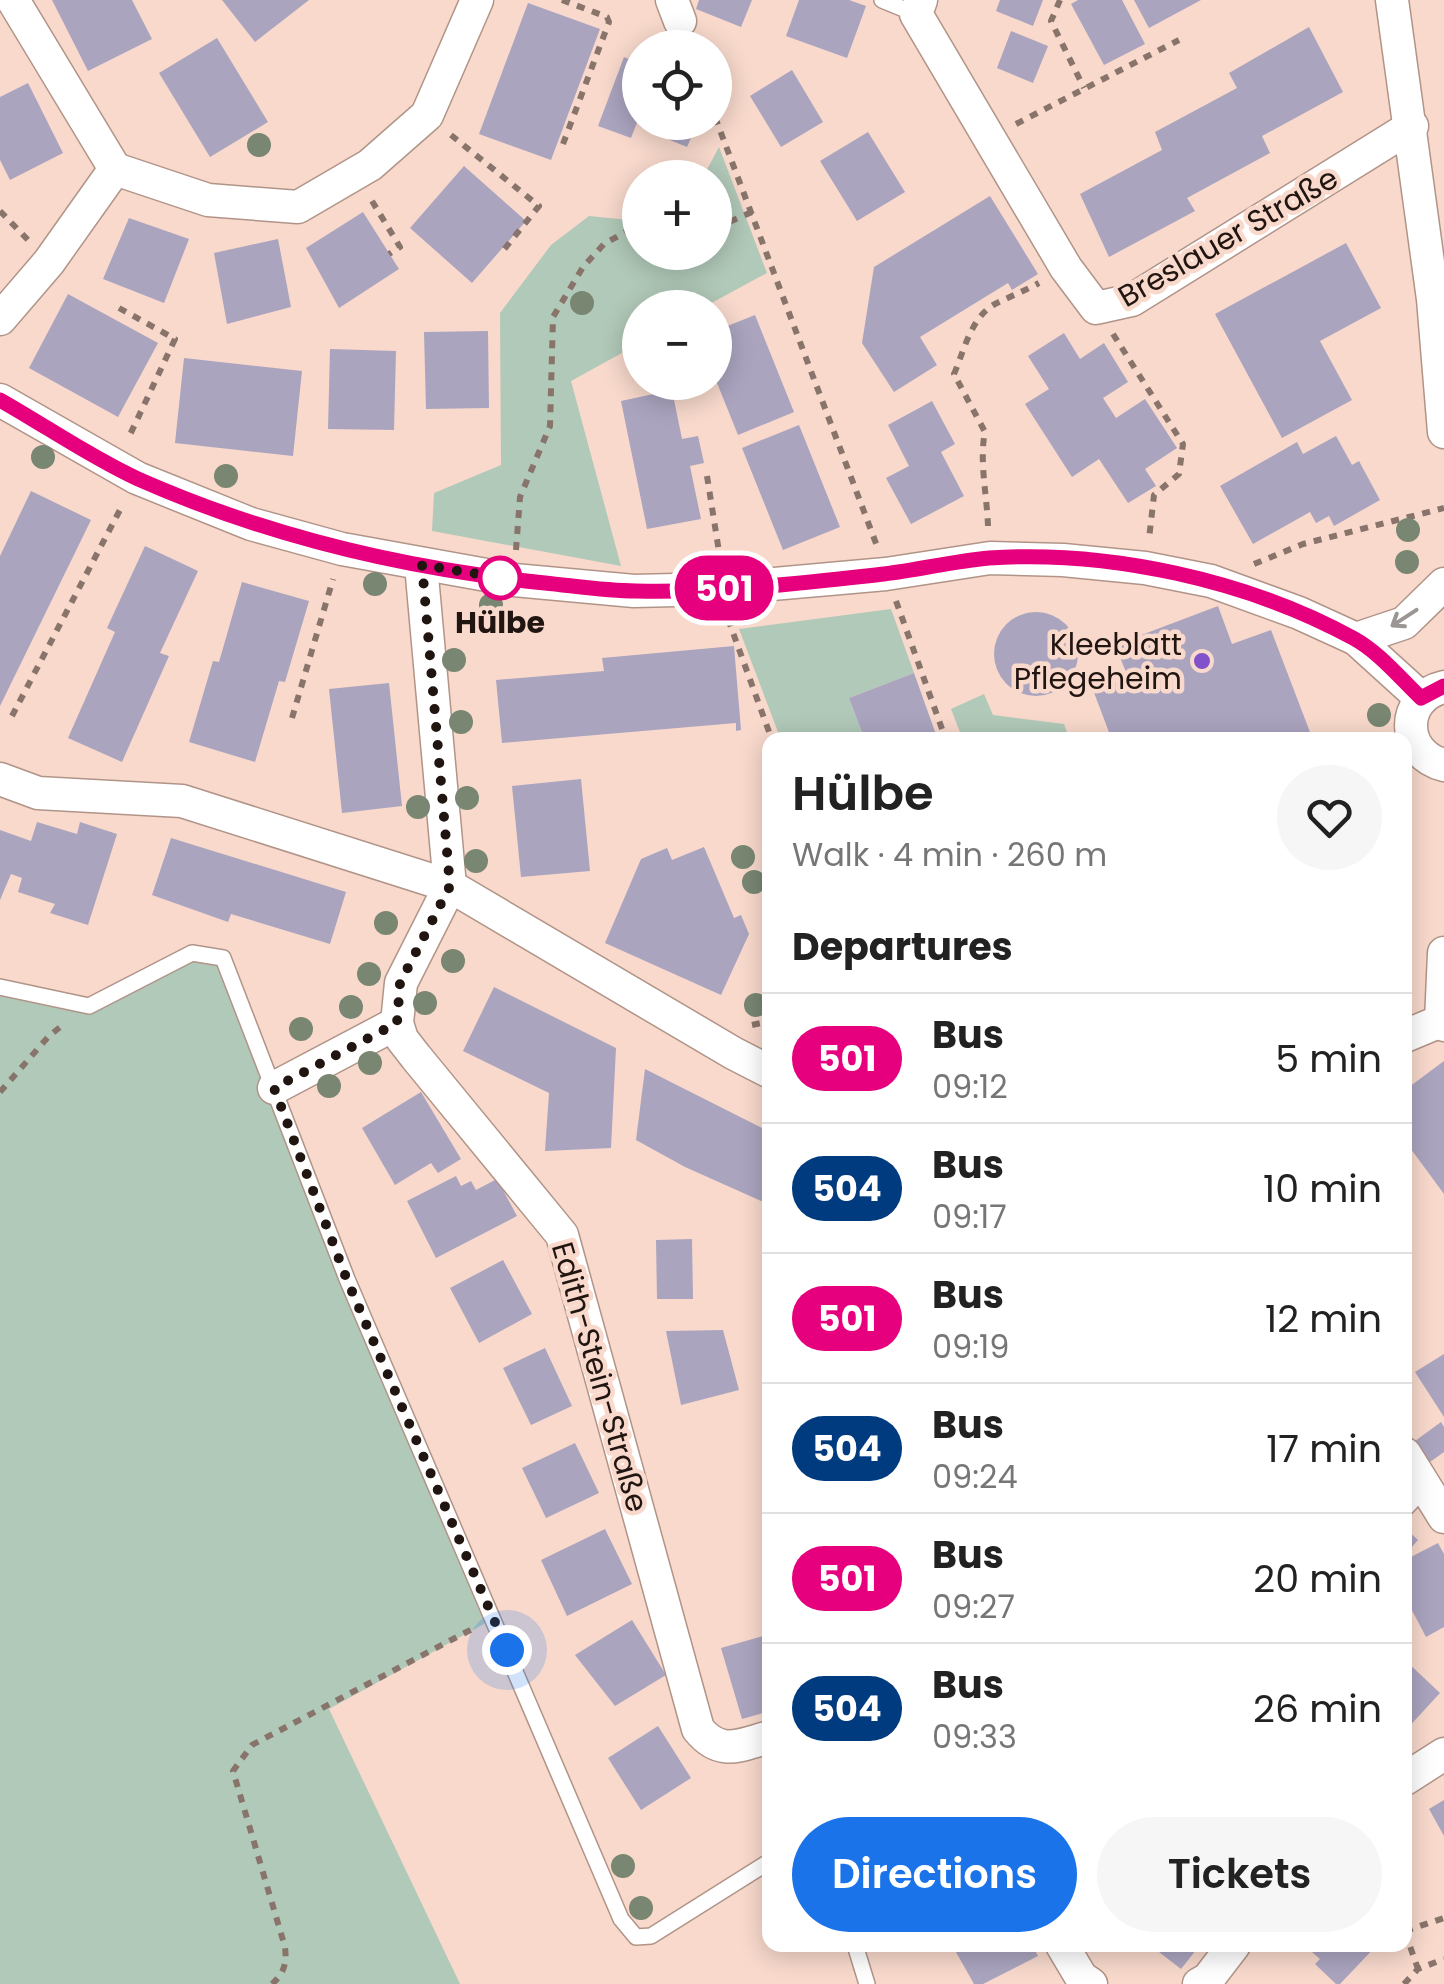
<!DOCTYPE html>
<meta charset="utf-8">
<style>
:root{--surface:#fff;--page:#f6f6f6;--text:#222;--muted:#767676;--line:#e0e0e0;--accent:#1a73e8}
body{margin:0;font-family:Poppins,sans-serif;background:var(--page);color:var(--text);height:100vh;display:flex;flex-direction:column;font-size:38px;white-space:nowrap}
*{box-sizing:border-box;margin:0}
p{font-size:32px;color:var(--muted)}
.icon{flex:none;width:55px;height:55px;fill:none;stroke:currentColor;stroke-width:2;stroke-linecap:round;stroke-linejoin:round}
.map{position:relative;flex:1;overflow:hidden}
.panel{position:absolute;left:762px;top:732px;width:650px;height:1220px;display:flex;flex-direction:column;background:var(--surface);border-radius:20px;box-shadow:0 5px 25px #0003}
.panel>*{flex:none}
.badge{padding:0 20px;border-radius:32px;font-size:35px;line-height:65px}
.buttons{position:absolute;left:622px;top:30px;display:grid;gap:20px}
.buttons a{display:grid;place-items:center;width:110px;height:110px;border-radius:50%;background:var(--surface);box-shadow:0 5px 25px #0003;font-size:50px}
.you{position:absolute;width:50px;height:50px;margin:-25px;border:8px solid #fff;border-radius:50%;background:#1a73e8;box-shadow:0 0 0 15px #1a73e833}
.map>.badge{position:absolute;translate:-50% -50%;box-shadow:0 0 0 5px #fff}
h2{padding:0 30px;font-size:38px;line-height:90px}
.round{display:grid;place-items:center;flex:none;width:105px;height:105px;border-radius:52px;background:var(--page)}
.head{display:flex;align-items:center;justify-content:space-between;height:170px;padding:0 30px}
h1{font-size:48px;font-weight:600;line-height:75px}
.primary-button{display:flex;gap:20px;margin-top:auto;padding:20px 30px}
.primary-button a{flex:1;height:115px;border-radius:60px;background:var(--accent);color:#fff;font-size:40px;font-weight:600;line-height:115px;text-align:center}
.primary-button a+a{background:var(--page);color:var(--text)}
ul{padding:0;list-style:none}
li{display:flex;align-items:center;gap:30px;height:130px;padding:0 30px;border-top:2px solid var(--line)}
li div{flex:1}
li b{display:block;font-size:38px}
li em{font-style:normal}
li .badge{min-width:110px;font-weight:700;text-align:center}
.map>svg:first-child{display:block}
.green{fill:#b1c9b9}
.building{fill:#aba4bf}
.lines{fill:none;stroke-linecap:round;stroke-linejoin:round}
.lane-casing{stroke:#b19488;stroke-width:18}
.street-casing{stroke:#b19488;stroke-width:35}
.path{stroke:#88746b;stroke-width:6;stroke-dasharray:8 8;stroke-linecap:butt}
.lane{stroke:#fff;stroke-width:15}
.street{stroke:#fff;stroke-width:32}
.tree{fill:#788672}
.oneway{stroke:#9b9694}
.line-casing{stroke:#fff;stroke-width:22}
.line{stroke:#e6007e;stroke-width:15}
.walk{stroke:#201511;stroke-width:10;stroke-dasharray:0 18}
.stop-dot{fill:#fff;stroke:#e6007e;stroke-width:5}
.poi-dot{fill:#8252ca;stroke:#f8d9cc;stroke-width:4}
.labels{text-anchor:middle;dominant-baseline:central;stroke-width:9;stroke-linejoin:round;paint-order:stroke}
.street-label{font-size:30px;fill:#201511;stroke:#f8d9cc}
.stop-label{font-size:30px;font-weight:bold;fill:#201511;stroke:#f8d9cc}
.poi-label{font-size:30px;fill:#201511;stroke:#f8d9cc;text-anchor:end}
</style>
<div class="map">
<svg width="1444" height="1984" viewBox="0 0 1444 1984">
<rect width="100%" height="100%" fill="#f8d9cc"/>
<g class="green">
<path d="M719,147L767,273L704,307L640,308V343L571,381L621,566L432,531L434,493L501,465L500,313L551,245L589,216L640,221V252H715V178L703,177Z"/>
<path d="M891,609L914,673L849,698L865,740H781L739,629Z"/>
<path d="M984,694L993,715L1064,724L1070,740H963L951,709Z"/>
<path d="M192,953L223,958L493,1619L329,1709L460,1984H0V987L89,1006Z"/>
</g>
<g class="building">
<path d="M52,0H132L152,39L88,71Z"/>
<path d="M222,0H309L255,42Z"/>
<path d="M699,0H752L741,27L696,9Z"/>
<path d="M799,0H849L866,6L847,58L786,36Z"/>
<path d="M1000,0H1043L1033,26L996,11Z"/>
<path d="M1078,0H1122L1145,44L1104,65L1071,4Z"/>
<path d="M1134,0H1201L1149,28Z"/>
<path d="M528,3L600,29L551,160L479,134Z"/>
<path d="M1309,27L1343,92L1262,136L1270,153L1187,198L1195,211L1109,257L1080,194L1162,150L1155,132L1237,88L1229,73Z"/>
<path d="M1011,31L1048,46L1033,83L997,68Z"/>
<path d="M217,38L268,122L210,157L159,73Z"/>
<path d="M624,57L640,64V115L631,138L598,126Z"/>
<path d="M792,70L823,122L781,147L750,96Z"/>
<path d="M28,83L63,153L10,180L0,160V97Z"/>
<path d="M652,122H698L687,147L660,136L663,128Z"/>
<path d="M868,132L905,192L857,221L820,161Z"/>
<path d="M464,166L526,221L472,283L410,228Z"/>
<path d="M990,196L1038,274L1012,290L1008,283L920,337L937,365L894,392L862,343L874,267Z"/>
<path d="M363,212L399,269L339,308L306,248Z"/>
<path d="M129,218L189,239L164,303L103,279Z"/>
<path d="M278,239L291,307L227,324L214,253Z"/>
<path d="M1346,243L1381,308L1320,341L1352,400L1282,438L1215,314Z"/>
<path d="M68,294L158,343L118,417L29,368Z"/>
<path d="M755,315L794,412L738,435L715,378V331Z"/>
<path d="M488,331L489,408L426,409L424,332Z"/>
<path d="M1064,333L1080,359L1104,343L1128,382L1103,398L1116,418L1145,399L1177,448L1145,469L1156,486L1128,503L1099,459L1072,477L1025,404L1049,389L1028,356Z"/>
<path d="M330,349L396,351L394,430L328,429Z"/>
<path d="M184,358L302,371L293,456L175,443Z"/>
<path d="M672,390L682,439L698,436L704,463L690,466L701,519L647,529L621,401Z"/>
<path d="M932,401L955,444L941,452L964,496L911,524L886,478L909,466L888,425Z"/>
<path d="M799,425L840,527L783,550L742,448Z"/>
<path d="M1336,436L1352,465L1359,461L1380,500L1334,526L1329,516L1316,523L1310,512L1253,544L1220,486L1297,442L1303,454Z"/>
<path d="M31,491L91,520L0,706V556Z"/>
<path d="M145,546L198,571L160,653L169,656L122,762L68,738L115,632L107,628Z"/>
<path d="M242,582L309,601L285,682L279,681L255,762L189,742L213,661L219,662Z"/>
<path d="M1218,606L1232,644L1271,630L1313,740H1112L1093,690L1128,677L1115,645Z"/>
<circle cx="1036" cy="654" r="42"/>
<path d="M734,646L741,730L736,731V723L502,743L496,680L604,671L602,658Z"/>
<path d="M914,673L938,740H865L849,698Z"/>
<path d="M389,683L402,806L342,813L329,689Z"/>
<path d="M581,779L590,871L521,877L512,786Z"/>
<path d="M37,822L77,834L80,822L117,834L88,925L50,913L55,904L18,892L22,878L11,874L0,900V830L31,841Z"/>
<path d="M171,838L346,892L330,944L231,914L228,922L152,895Z"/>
<path d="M704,847L734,918L741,915L749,934L721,995L605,943L641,859L667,848L672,860Z"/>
<path d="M494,987L616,1048L611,1148L545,1151L549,1093L463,1051Z"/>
<path d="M1444,1061V1194L1405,1141V1090Z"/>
<path d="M645,1069L770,1132V1205L685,1167L636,1140Z"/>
<path d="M421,1092L461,1159L438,1173L431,1163L395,1185L362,1128Z"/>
<path d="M456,1176L461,1186L471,1181L476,1190L497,1179L517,1216L436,1258L407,1201Z"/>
<path d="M692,1239L693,1299H657L656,1240Z"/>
<path d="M503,1260L532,1314L479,1343L450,1288Z"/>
<path d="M723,1330L739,1390L681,1405L666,1331Z"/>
<path d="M545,1348L572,1406L531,1425L503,1368Z"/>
<path d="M1444,1354V1417L1415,1372Z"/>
<path d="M1441,1422L1444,1427V1452L1430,1462L1415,1441Z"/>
<path d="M575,1443L599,1493L546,1518L522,1468Z"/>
<path d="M1405,1528L1418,1540L1405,1555Z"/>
<path d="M605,1529L632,1584L567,1616L541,1560Z"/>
<path d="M1438,1543L1444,1554V1627L1426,1637L1405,1597V1560Z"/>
<path d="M632,1620L666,1675L615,1706L575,1655Z"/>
<path d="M770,1634V1711L742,1719L721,1648Z"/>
<path d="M1405,1660L1440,1693L1405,1731Z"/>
<path d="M658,1726L691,1778L641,1810L608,1758Z"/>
<path d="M1444,1800V1836L1429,1809Z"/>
<path d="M952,1945H1032L1038,1956L983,1984H974Z"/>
<path d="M1150,1945H1200L1181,1969Z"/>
<path d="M1304,1945H1377L1340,1984H1336L1315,1964L1320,1959Z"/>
</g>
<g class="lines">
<defs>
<g id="lane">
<path d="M882,0L916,14"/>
<path d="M0,987L89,1006L192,953L223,958L347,1279L621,1919L636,1937L651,1936L770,1861"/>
<path d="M1405,1509L1427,1485"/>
<path d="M855,1945L867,1984"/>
</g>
<g id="street">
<path d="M13,0L115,169"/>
<path d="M672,0L680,21"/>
<path d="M921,0L916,14L1066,268L1096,308L1132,300L1412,126"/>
<path d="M1392,0L1433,299L1444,432"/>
<path d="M115,169L208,200L298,207L370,165L427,115L477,0"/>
<path d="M0,319L49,262L115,169"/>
<path d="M0,400L137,478L251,524L342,549L514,580L634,591L717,589L886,574L990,558L1063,560L1145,568L1211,581L1299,613L1356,639L1421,698"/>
<path d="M421,565L450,886L401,983L397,1023L402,1039L416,1057L562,1235L698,1729C721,1757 739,1745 770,1737"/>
<path d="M1356,639L1404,623L1444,584"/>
<path d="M1444,687C1400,697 1400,754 1444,765"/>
<path d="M0,779L38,793L182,801L450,886L733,1053L770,1072"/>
<path d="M1444,953L1441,1021L1444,1025"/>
<path d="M1405,1036L1441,1021"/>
<path d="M274,1088L397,1023"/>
<path d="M1405,1454L1444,1517"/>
<path d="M1405,1779L1444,1754"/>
<path d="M1062,1945L1081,1977L1091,1984"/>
<path d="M1199,1984L1208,1979L1234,1945"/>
</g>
</defs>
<use href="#lane" class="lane-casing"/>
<use href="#street" class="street-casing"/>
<g class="path">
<path d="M562,0L607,17L609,22L563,144"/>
<path d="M1060,0L1051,21L1084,88"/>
<path d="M715,117L877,546"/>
<path d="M1016,124L1179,40"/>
<path d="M451,135L539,206L502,252"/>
<path d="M372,201L400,247L389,254"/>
<path d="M0,211L28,240"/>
<path d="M715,228L752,212"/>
<path d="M119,308L175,339L128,439"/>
<path d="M1113,334L1183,444L1179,474L1154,495L1149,539"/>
<path d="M707,476L720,558"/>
<path d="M988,526C987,496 979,460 985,432L954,374C964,351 971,317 995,304C1009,297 1024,291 1039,283"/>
<path d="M516,550L520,497L550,426L553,317L583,267L604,244L631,229L640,230"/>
<path d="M1254,564L1303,544L1444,508"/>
<path d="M896,601L946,740"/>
<path d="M728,619L772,740"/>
<path d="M12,716L122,506"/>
<path d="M292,718L333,579"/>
<path d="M770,813L767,814L770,821"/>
<path d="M770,848V863"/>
<path d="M752,1025L770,1021"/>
<path d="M0,1092L49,1036L64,1024"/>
<path d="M1405,1931L1444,1918"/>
<path d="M1405,1932L1418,1969"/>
<path d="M272,1984C284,1973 287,1964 285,1947L233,1771L252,1745L474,1628"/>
<path d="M1404,1984L1418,1969L1444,1959"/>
</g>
<use href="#lane" class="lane"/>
<use href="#street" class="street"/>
</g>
<g class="tree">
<circle cx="259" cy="145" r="12"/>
<circle cx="582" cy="303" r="12"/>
<circle cx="43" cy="457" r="12"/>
<circle cx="226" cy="476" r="12"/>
<circle cx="1408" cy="530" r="12"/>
<circle cx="1407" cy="562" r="12"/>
<circle cx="375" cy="584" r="12"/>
<circle cx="491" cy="605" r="12"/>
<circle cx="454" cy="660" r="12"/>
<circle cx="1379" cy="715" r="12"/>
<circle cx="461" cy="722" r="12"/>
<circle cx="467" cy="798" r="12"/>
<circle cx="418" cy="807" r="12"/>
<circle cx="743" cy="857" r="12"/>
<circle cx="476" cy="861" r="12"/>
<circle cx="754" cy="882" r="12"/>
<circle cx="386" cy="923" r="12"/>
<circle cx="453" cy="961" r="12"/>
<circle cx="369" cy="974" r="12"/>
<circle cx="425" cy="1003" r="12"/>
<circle cx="756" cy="1005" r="12"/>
<circle cx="351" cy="1007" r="12"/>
<circle cx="301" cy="1029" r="12"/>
<circle cx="370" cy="1063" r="12"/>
<circle cx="329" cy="1086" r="12"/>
<circle cx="623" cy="1866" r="12"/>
<circle cx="641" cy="1908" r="12"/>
</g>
<defs><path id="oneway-shaft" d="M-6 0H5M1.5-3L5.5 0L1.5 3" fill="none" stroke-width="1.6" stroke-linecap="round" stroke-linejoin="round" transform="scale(2.5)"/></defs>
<use class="oneway" href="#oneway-shaft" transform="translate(1404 618) rotate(147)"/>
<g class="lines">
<defs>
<path id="line" d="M0,400C46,426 90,457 138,479C267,536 405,569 545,583C575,586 606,591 636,591C718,593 802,583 884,574C919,570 954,561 989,558C1109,550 1247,580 1353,638C1379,652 1400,678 1421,698L1444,686"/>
</defs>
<use href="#line" class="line-casing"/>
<use href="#line" class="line"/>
<path class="walk" d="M500,578L514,580L422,565L450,886L400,983L397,1023L274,1088L347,1280L507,1650"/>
</g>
<circle class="stop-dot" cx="500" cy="578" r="20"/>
<circle class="poi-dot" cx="1202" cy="661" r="10"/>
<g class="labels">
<g class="street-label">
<text transform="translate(1228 237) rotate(-30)">Breslauer Straße</text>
<text transform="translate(600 1377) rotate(74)">Edith-Stein-Straße</text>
</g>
<g class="stop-label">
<text x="500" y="622">Hülbe</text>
</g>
<g class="poi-label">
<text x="1182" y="644">Kleeblatt<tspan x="1182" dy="34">Pflegeheim</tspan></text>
</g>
</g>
</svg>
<div class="buttons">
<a><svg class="icon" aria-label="locate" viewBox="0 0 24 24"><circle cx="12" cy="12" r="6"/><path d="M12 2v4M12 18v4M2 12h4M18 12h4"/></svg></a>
<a>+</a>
<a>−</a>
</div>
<div class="you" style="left:507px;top:1650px"></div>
<b class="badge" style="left:724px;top:588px;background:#e6007e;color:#fff">501</b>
<section class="panel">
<div class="head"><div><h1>Hülbe</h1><p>Walk · 4 min · 260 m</p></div><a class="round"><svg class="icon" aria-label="heart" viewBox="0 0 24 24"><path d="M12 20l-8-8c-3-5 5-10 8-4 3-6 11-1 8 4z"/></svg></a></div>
<h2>Departures</h2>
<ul>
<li><span class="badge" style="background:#e6007e;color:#fff">501</span><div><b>Bus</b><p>09:12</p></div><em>5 min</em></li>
<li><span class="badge" style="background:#003b80;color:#fff">504</span><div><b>Bus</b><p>09:17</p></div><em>10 min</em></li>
<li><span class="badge" style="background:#e6007e;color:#fff">501</span><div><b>Bus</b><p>09:19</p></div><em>12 min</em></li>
<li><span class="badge" style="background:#003b80;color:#fff">504</span><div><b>Bus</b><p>09:24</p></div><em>17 min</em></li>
<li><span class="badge" style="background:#e6007e;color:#fff">501</span><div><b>Bus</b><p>09:27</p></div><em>20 min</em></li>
<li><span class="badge" style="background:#003b80;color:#fff">504</span><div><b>Bus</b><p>09:33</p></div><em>26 min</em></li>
</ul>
<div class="primary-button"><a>Directions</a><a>Tickets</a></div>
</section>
</div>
